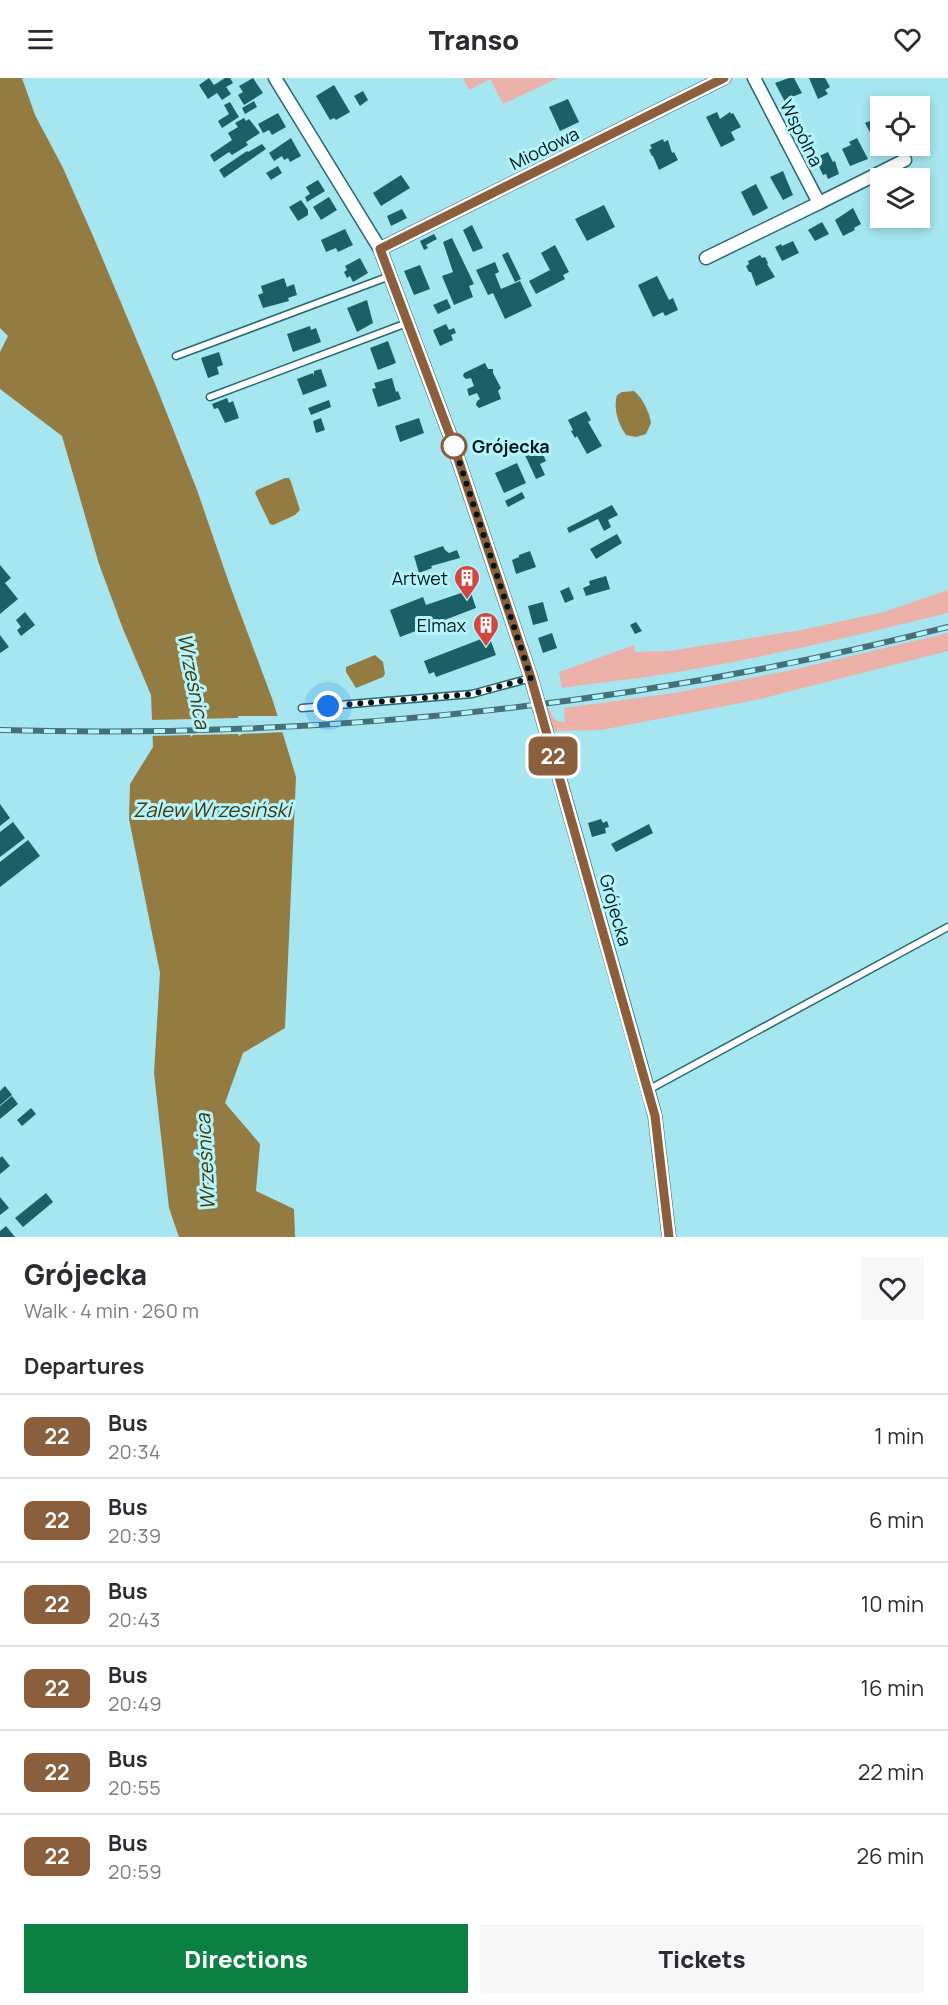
<!DOCTYPE html>
<meta charset="utf-8">
<style>
:root{--surface:#fff;--page:#f7f7f7;--text:#2b2b33;--muted:#7c7c81;--line:#e1e1e2;--accent:#0b8043}
body{margin:0;font-family:Manrope,sans-serif;background:var(--page);color:var(--text);height:100vh;display:flex;flex-direction:column;font-size:22px;white-space:nowrap}
*{box-sizing:border-box;margin:0}
p{font-size:20px;color:var(--muted)}
.icon{flex:none;width:33px;height:33px;fill:none;stroke:currentColor;stroke-width:2;stroke-linecap:round;stroke-linejoin:round}
.map{position:relative;height:1159px;overflow:hidden}
.panel{display:flex;flex-direction:column;background:var(--surface);flex:1}
.panel>*{flex:none}
.badge{padding:0 12px;border-radius:9px;font-size:21px;line-height:39px}
.fabs{position:absolute;left:870px;top:18px;display:grid;gap:12px}
.fabs a{display:grid;place-items:center;width:60px;height:60px;border-radius:0px;background:var(--surface);box-shadow:0 3px 9px #0003;font-size:30px}
.you{position:absolute;width:30px;height:30px;margin:-15px;border:4px solid #fff;border-radius:50%;background:#1a73e8;box-shadow:0 0 0 9px #1a73e833}
.map>.badge{position:absolute;translate:-50% -50%;box-shadow:0 0 0 3px #fff}
h2{padding:0 24px;font-size:22px;line-height:54px}
.round{display:grid;place-items:center;flex:none;width:63px;height:63px;border-radius:0px;background:var(--page)}
.overview{display:flex;align-items:center;justify-content:space-between;height:102px;padding:0 24px}
h1{font-size:28px;font-weight:800;line-height:45px}
.cta{display:flex;gap:12px;margin-top:auto;padding:12px 24px}
.cta a{flex:1;height:69px;border-radius:0px;background:var(--accent);color:#fff;font-size:24px;font-weight:800;line-height:69px;text-align:center}
.cta a+a{background:var(--page);color:var(--text)}
ul{padding:0;list-style:none}
li{display:flex;align-items:center;gap:18px;height:84px;padding:0 24px;border-top:2px solid var(--line)}
li div{flex:1}
li b{display:block;font-size:22px}
li em{font-style:normal}
li .badge{min-width:66px;font-weight:700;text-align:center}
header{display:flex;justify-content:space-between;align-items:center;height:78px;padding:0 24px;background:var(--surface);font-size:27px;font-weight:800}
.map>svg:first-child{display:block}
.green{fill:#ecb1a9}
.water{fill:#937b42}
.pier{fill:#a6e6f0}
.building{fill:#1b5f67}
.lines{fill:none;stroke-linecap:round;stroke-linejoin:round}
.service-casing{stroke:#276870;stroke-width:9}
.minor-casing{stroke:#276870;stroke-width:15}
.service{stroke:#fff;stroke-width:6}
.minor{stroke:#fff;stroke-width:12}
.rail-casing{stroke:#477076;stroke-width:6}
.rail{stroke:#b3f4fd;stroke-width:4;stroke-dasharray:11;stroke-linecap:butt}
.line-casing{stroke:#fff;stroke-width:14}
.line{stroke:#8b5e3c;stroke-width:9}
.walk{stroke:#00171a;stroke-width:6;stroke-dasharray:0 10.8}
.stop-dot{fill:#fff;stroke:#8b5e3c;stroke-width:3}
.labels{text-anchor:middle;dominant-baseline:central;stroke-width:6;stroke-linejoin:round;paint-order:stroke}
.street-label{font-size:18px;fill:#00171a;stroke:#b3f4fd}
.stop-label{font-size:18px;font-weight:bold;fill:#00171a;stroke:#b3f4fd;text-anchor:start}
.poi-label{font-size:18px;fill:#00171a;stroke:#b3f4fd;text-anchor:end}
.water-label{font-size:20px;font-style:italic;fill:#483605;stroke:#b3f4fd}
</style>
<header><svg class="icon" aria-label="menu" viewBox="0 0 24 24"><path d="M4 6h16M4 12h16M4 18h16"/></svg>Transo<svg class="icon" aria-label="heart" viewBox="0 0 24 24"><path d="M12 20l-8-8c-3-5 5-10 8-4 3-6 11-1 8 4z"/></svg></header>
<div class="map">
<svg width="948" height="1159" viewBox="0 0 948 1159">
<rect width="100%" height="100%" fill="#a6e6f0"/>
<g class="green">
<path d="M463,0H558L503,26L490,1L469,12Z"/>
<path d="M948,512V535C846,560 743,585 639,600C614,603 588,606 562,610L559,594L634,567L635,574L669,573L801,552L884,534Z"/>
<path d="M948,555V573L756,622L601,652L552,653L545,630H549C552,638 555,645 565,644L564,630L674,615L792,592Z"/>
</g>
<g class="water">
<path d="M0,0H22L35,37L63,90L93,158L158,313L197,412L229,505L273,623L296,699L285,950L243,975L225,1025L260,1066L256,1113L294,1131L295,1159H179L169,1130L154,995L160,895L129,741L130,706L153,669L151,617L123,551L99,486L62,358L0,311V274L8,258L0,250Z"/>
<path d="M634,313C643,320 649,334 651,345L646,356L636,359L626,357C618,346 613,330 617,317L622,314Z"/>
<path d="M285,400H289L291,404L300,432L295,437L273,447L270,446L255,415L257,412Z"/>
<path d="M375,577L383,584L385,596L383,599L356,610L346,594V589Z"/>
</g>
<path class="pier" d="M238,638H281L286,654L242,656L239,658L238,656L193,657L191,659L190,657L149,658V642L238,640Z"/>
<g class="building">
<path d="M209,0L214,7L225,0H230L233,5L226,9L231,16L222,22L217,15L208,21L199,7Z"/>
<path d="M253,0L263,15L244,27L238,17L243,14L239,8Z"/>
<path d="M789,0H794L802,15L792,19L794,22L786,26L775,5Z"/>
<path d="M809,0H825L830,9L825,12L828,16L818,21Z"/>
<path d="M334,7L350,34L336,42L334,40L330,42L316,18Z"/>
<path d="M363,13L368,22L360,28L354,18Z"/>
<path d="M568,21L579,44L560,53L549,29Z"/>
<path d="M254,23L257,29L245,36L242,30Z"/>
<path d="M230,24L239,39L222,50L218,43L229,36L224,27Z"/>
<path d="M717,34L720,41L730,34L731,36L733,35L741,49L731,54L735,62L721,69L706,39Z"/>
<path d="M278,35L286,49L272,57L269,52L263,55L258,46Z"/>
<path d="M244,40L246,43L249,41L260,55L246,64L248,67L232,77L229,74L214,84L210,77L232,62L228,55L238,49L235,45Z"/>
<path d="M875,41L877,45L880,43V68H886L888,72L881,75L865,45Z"/>
<path d="M291,60L301,78L290,84L288,80L284,82L282,78L274,83L269,75Z"/>
<path d="M857,60L868,81L850,88L842,71L851,67L849,64Z"/>
<path d="M663,61L664,64L668,62L672,75L674,74L678,82L659,92L653,78H652L649,72L652,70L650,67Z"/>
<path d="M262,66L266,71L224,100L219,92L247,73L248,74Z"/>
<path d="M828,74L833,84L835,83L839,96L828,101L826,96L823,97L815,80Z"/>
<path d="M278,88L282,95L271,102L266,95Z"/>
<path d="M783,93L793,117L783,122L770,99Z"/>
<path d="M401,97L410,110L381,128L373,115Z"/>
<path d="M318,102L325,113L307,124L305,119L310,116L306,109Z"/>
<path d="M756,106L768,130L753,138L741,114Z"/>
<path d="M329,119L337,132L321,142L313,129Z"/>
<path d="M301,122L308,132V137L298,143L289,129Z"/>
<path d="M604,127L615,149L587,163L575,141Z"/>
<path d="M853,130L861,146L854,150L855,152L843,158L835,142Z"/>
<path d="M402,131L407,140L391,148L387,138Z"/>
<path d="M822,144L829,156L815,163L808,152Z"/>
<path d="M472,147L483,170L473,174L463,152Z"/>
<path d="M345,151L353,167L338,174L336,170L326,174L321,162Z"/>
<path d="M434,156L437,161L426,167L428,170L424,172L420,163Z"/>
<path d="M452,160L474,206L469,208L473,219L454,227L442,198L453,194L443,164Z"/>
<path d="M793,163L799,175L782,183L775,169L781,166L782,168Z"/>
<path d="M555,167L569,194L563,197L565,201L536,216L529,203L550,192L541,175Z"/>
<path d="M508,174L521,201L515,204L502,177Z"/>
<path d="M760,177L762,180L765,179L768,185L767,186L775,199L756,208L751,194H749L746,188L749,186L748,183Z"/>
<path d="M360,180L368,195L353,204L350,198L347,200L344,194L347,192L345,188Z"/>
<path d="M495,184L499,194L495,196L501,211L520,203L532,228L505,241L493,215L488,217L476,192Z"/>
<path d="M420,187L430,211L414,217L404,193Z"/>
<path d="M657,198L669,222L673,220L678,232L665,238L663,234L653,239L638,207Z"/>
<path d="M284,200L287,209L294,206L297,217L288,220L289,223L263,230L258,217L263,215L261,208Z"/>
<path d="M447,221L451,230L438,236L433,227Z"/>
<path d="M367,222L373,245L357,254L347,230Z"/>
<path d="M446,246L449,252L454,250L456,255L451,257L453,262L440,268L433,252Z"/>
<path d="M310,248L311,252L316,250L321,264L293,274L287,256Z"/>
<path d="M388,263L396,285L378,292L370,270Z"/>
<path d="M219,274L223,287L217,289L219,296L208,300L201,280Z"/>
<path d="M485,285L488,291H493V295L501,310L498,313L501,321L479,330L476,327L477,323L480,321L477,315L469,318L467,311L474,308L471,300L466,301L463,298L464,295Z"/>
<path d="M321,291L327,308L303,317L297,301L313,295L314,298V293Z"/>
<path d="M392,300L396,314L398,313L401,321L378,329L372,311L376,310L374,305Z"/>
<path d="M227,320L229,325L233,323L239,340L225,345L218,330L214,331L212,326Z"/>
<path d="M329,322L331,329L311,337L308,330Z"/>
<path d="M586,333L591,342L588,344L602,368L587,376L577,358L575,360L571,353L573,352L568,342Z"/>
<path d="M321,340L325,352L316,355L313,343Z"/>
<path d="M419,340L424,355L400,364L395,348Z"/>
<path d="M539,368L546,383L540,386L545,397L536,401L524,375Z"/>
<path d="M517,385L526,405L504,415L495,395Z"/>
<path d="M522,414L525,420L508,429L505,423Z"/>
<path d="M612,427L618,437L608,442L611,449L604,453L598,441L569,455L567,450Z"/>
<path d="M617,456L622,465L596,481L590,471Z"/>
<path d="M443,468L445,472L449,475L457,472L460,480L431,488L432,490L419,495L414,478Z"/>
<path d="M530,473L536,489L516,496L512,482L519,479V477Z"/>
<path d="M0,487L11,500L5,505L18,521L0,536Z"/>
<path d="M606,498L610,511L586,518L583,510L590,507L589,503Z"/>
<path d="M569,509L574,521L565,525L560,513Z"/>
<path d="M470,512L476,530L400,559L390,532L423,519L426,527Z"/>
<path d="M543,524L548,543L533,547L528,528Z"/>
<path d="M25,534L35,547L21,558L17,552L21,549L16,542Z"/>
<path d="M636,544L642,553L635,556L630,547Z"/>
<path d="M552,555L557,570L543,575L538,560Z"/>
<path d="M0,557L9,569L0,575Z"/>
<path d="M489,558L496,577L436,599L434,594L429,596L424,583Z"/>
<path d="M0,726L10,740L0,748Z"/>
<path d="M601,741L603,745L607,743L609,749L605,750L606,755L592,759L588,745Z"/>
<path d="M13,744L25,760L0,779V754Z"/>
<path d="M649,746L653,755L616,774L611,766Z"/>
<path d="M28,762L40,778L0,809V784Z"/>
<path d="M5,1008L12,1017L0,1027V1013Z"/>
<path d="M12,1018L18,1026L0,1041V1028Z"/>
<path d="M31,1030L36,1036L22,1048L17,1042Z"/>
<path d="M2,1078L10,1088L0,1096V1080Z"/>
<path d="M46,1115L53,1124L23,1149L15,1140Z"/>
<path d="M0,1119L9,1130L0,1137Z"/>
<path d="M6,1148L15,1159H0V1153Z"/>
</g>
<g class="lines">
<defs>
<g id="service">
<path d="M176,278L390,198"/>
<path d="M210,319L407,245"/>
<path d="M302,630L472,616L531,600"/>
<path d="M648,1012L948,849"/>
</g>
<g id="minor">
<path d="M275,0L380,171L451,360L531,600L648,1012L655,1038L669,1159"/>
<path d="M754,0L819,125L905,82"/>
<path d="M380,171L724,0"/>
<path d="M706,180L819,125"/>
</g>
</defs>
<use href="#service" class="service-casing"/>
<use href="#minor" class="minor-casing"/>
<use href="#service" class="service"/>
<use href="#minor" class="minor"/>
<defs>
<path id="rail" d="M0,652C320,661 638,628 948,549"/>
</defs>
<use href="#rail" class="rail-casing"/>
<use href="#rail" class="rail"/>
</g>
<g class="lines">
<defs>
<path id="line" d="M669,1159L655,1038L531,600L451,360L380,171L724,0"/>
</defs>
<use href="#line" class="line-casing"/>
<use href="#line" class="line"/>
<path class="walk" d="M328,628L472,616L531,600L454,368"/>
</g>
<defs>
<symbol id="building-pin" viewBox="-11 -11 22 30"><path d="M0 17L-7.5 6A9.5 9.5 0 1 1 7.5 6Z" fill="#d3453e" stroke="#b3f4fd"/><path d="M-4-6H4V6H1V3H-1V6H-4ZM-2.5-4.3h1.7v1.8h-1.7ZM.8-4.3h1.7v1.8H.8ZM-2.5-1h1.7V.8h-1.7ZM.8-1h1.7V.8H.8Z" fill="#fff"/></symbol>
</defs>
<g fill-rule="evenodd">
<use href="#building-pin" x="452" y="485" width="30" height="40"/>
<use href="#building-pin" x="471" y="532" width="30" height="40"/>
</g>
<circle class="stop-dot" cx="454" cy="368" r="12"/>
<g class="labels">
<g class="street-label">
<text transform="translate(802 55) rotate(63)">Wspólna</text>
<text transform="translate(544 70) rotate(-26)">Miodowa</text>
<text transform="translate(616 832) rotate(74)">Grójecka</text>
</g>
<g class="stop-label">
<text x="472" y="368">Grójecka</text>
</g>
<g class="poi-label">
<text x="448" y="500">Artwet</text>
<text x="466" y="547">Elmax</text>
</g>
<g class="water-label">
<text transform="translate(194 603) rotate(79)">Wrześnica</text>
<text x="212" y="731">Zalew Wrzesiński</text>
<text transform="translate(205 1084) rotate(-93)">Wrześnica</text>
</g>
</g>
</svg>
<div class="fabs">
<a><svg class="icon" aria-label="locate" viewBox="0 0 24 24"><circle cx="12" cy="12" r="6"/><path d="M12 2v4M12 18v4M2 12h4M18 12h4"/></svg></a>
<a><svg class="icon" aria-label="layers" viewBox="0 0 24 24"><path d="M12 4l9 5-9 5-9-5zM3 14l9 5 9-5"/></svg></a>
</div>
<div class="you" style="left:328px;top:628px"></div>
<b class="badge" style="left:553px;top:678px;background:#8b5e3c;color:#fff">22</b>
</div>
<section class="panel">
<div class="overview"><div><h1>Grójecka</h1><p>Walk · 4 min · 260 m</p></div><a class="round"><svg class="icon" aria-label="heart" viewBox="0 0 24 24"><path d="M12 20l-8-8c-3-5 5-10 8-4 3-6 11-1 8 4z"/></svg></a></div>
<h2>Departures</h2>
<ul>
<li><span class="badge" style="background:#8b5e3c;color:#fff">22</span><div><b>Bus</b><p>20:34</p></div><em>1 min</em></li>
<li><span class="badge" style="background:#8b5e3c;color:#fff">22</span><div><b>Bus</b><p>20:39</p></div><em>6 min</em></li>
<li><span class="badge" style="background:#8b5e3c;color:#fff">22</span><div><b>Bus</b><p>20:43</p></div><em>10 min</em></li>
<li><span class="badge" style="background:#8b5e3c;color:#fff">22</span><div><b>Bus</b><p>20:49</p></div><em>16 min</em></li>
<li><span class="badge" style="background:#8b5e3c;color:#fff">22</span><div><b>Bus</b><p>20:55</p></div><em>22 min</em></li>
<li><span class="badge" style="background:#8b5e3c;color:#fff">22</span><div><b>Bus</b><p>20:59</p></div><em>26 min</em></li>
</ul>
<div class="cta"><a>Directions</a><a>Tickets</a></div>
</section>
